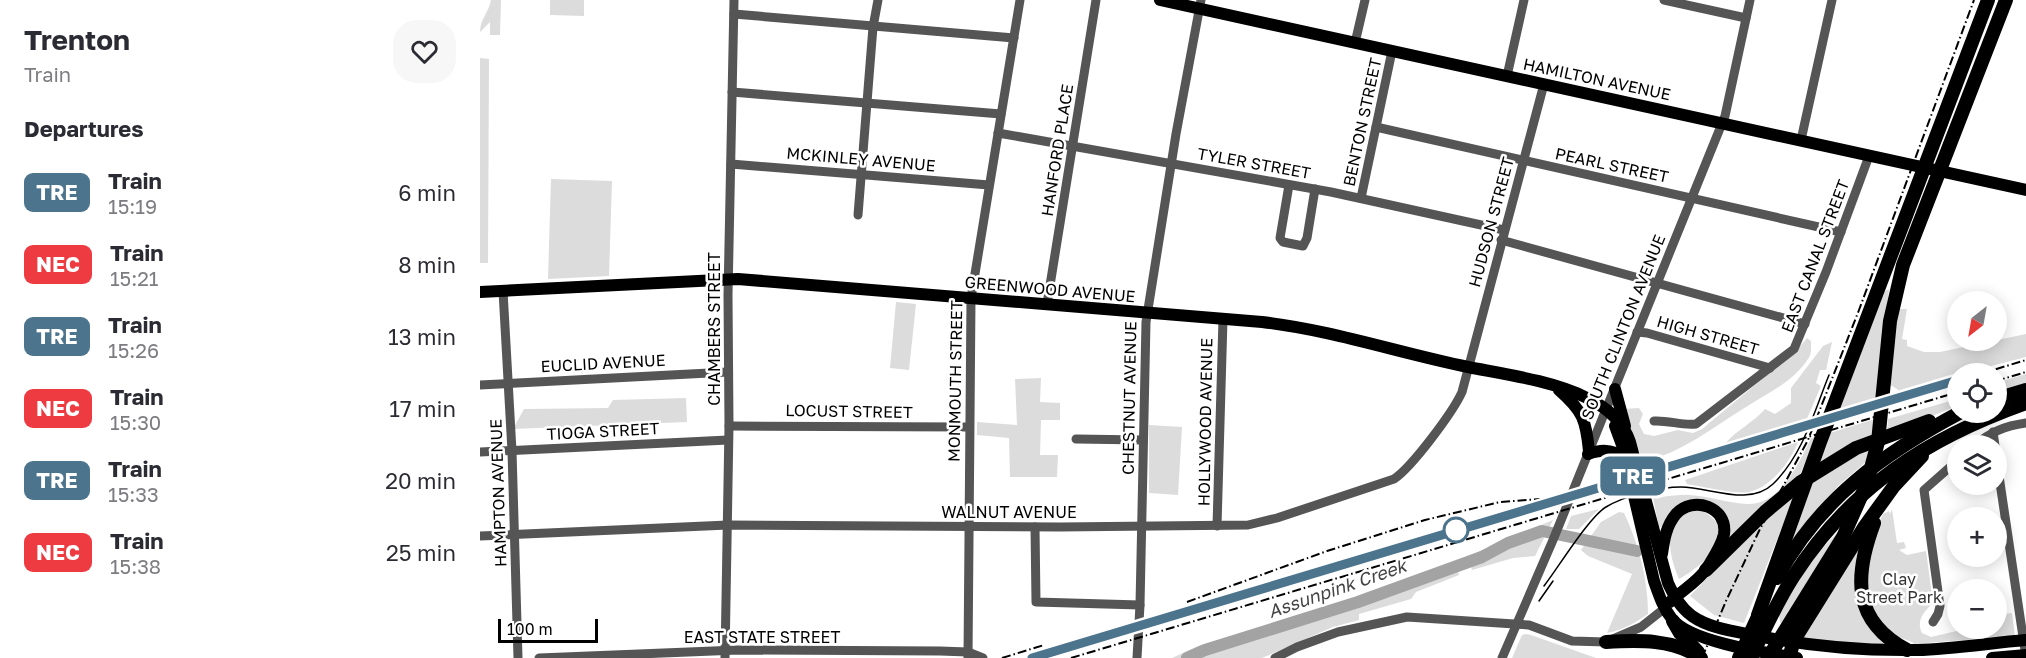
<!DOCTYPE html>
<meta charset="utf-8">
<style>
:root{--surface:#fff;--page:#f7f7f7;--text:#2b2b33;--muted:#7c7c81}
body{margin:0;font-family:"Golos Text",sans-serif;background:var(--page);color:var(--text);height:100vh;display:flex;flex-direction:column;font-size:22px;white-space:nowrap}
*{box-sizing:border-box;margin:0}
p{font-size:20px;color:var(--muted)}
.icon{flex:none;width:33px;height:33px;fill:none;stroke:currentColor;stroke-width:2;stroke-linecap:round;stroke-linejoin:round}
.map{position:relative;flex:1;overflow:hidden}
.drawer{display:flex;flex-direction:column;background:var(--surface);width:480px}
.drawer>*{flex:none}
.badge{padding:0 12px;border-radius:9px;font-size:21px;line-height:39px}
.needle{width:39px;rotate:211deg}
.fabs{position:absolute;left:1467px;top:291px;display:grid;gap:12px}
.fabs a{display:grid;place-items:center;width:60px;height:60px;border-radius:50%;background:var(--surface);box-shadow:0 3px 15px #0003;font-size:30px}
.scale{position:absolute;left:18px;bottom:15px;width:100px;box-sizing:border-box;padding-left:6px;border:3px solid #000;border-top:0;font-size:16px;line-height:21px;white-space:nowrap;color:#000;-webkit-text-stroke:4px #fff;paint-order:stroke}
.map>.badge{position:absolute;translate:-50% -50%;box-shadow:0 0 0 3px #fff}
h2{padding:0 24px;font-size:22px;line-height:54px}
.round{display:grid;place-items:center;flex:none;width:63px;height:63px;border-radius:24px;background:var(--page)}
.overview{display:flex;align-items:center;justify-content:space-between;height:102px;padding:0 24px}
h1{font-size:28px;font-weight:700;line-height:45px}
ul{padding:0;list-style:none}
li{display:flex;align-items:center;gap:18px;height:72px;padding:0 24px}
li div{flex:1}
li b{display:block;font-size:22px}
li em{font-style:normal}
li .badge{min-width:66px;font-weight:700;text-align:center}
main{display:flex;flex:1;min-height:0}
.map>svg:first-child{display:block}
.green{fill:#dcdcdc}
.lines{fill:none;stroke-linecap:round;stroke-linejoin:round}
.river{stroke:#a3a3a3;stroke-width:12}
.minor{stroke:#555;stroke-width:9}
.major{stroke:#000;stroke-width:12}
.highway{stroke:#000;stroke-width:14}
.tram{stroke:#000;stroke-width:1.5}
.rail{stroke:#000;stroke-width:2;stroke-dasharray:9 3 1.5 3;stroke-linecap:butt}
.line-casing{stroke:#fff;stroke-width:14}
.line{stroke:#4c748c;stroke-width:9}
.stop-dot{fill:#fff;stroke:#4c748c;stroke-width:3}
.labels{text-anchor:middle;dominant-baseline:central;stroke-width:5;stroke-linejoin:round;paint-order:stroke}
.street-label{font-size:16px;fill:#000;stroke:#fff}
.park-label{font-size:16px;fill:#333;stroke:#fff}
.water-label{font-size:18px;font-style:italic;fill:#444;stroke:#fff}
</style>
<main>
<section class="drawer">
<div class="overview"><div><h1>Trenton</h1><p>Train</p></div><a class="round"><svg class="icon" aria-label="heart" viewBox="0 0 24 24"><path d="M12 20l-8-8c-3-5 5-10 8-4 3-6 11-1 8 4z"/></svg></a></div>
<h2>Departures</h2>
<ul>
<li><span class="badge" style="background:#4c748c;color:#fff">TRE</span><div><b>Train</b><p>15:19</p></div><em>6 min</em></li>
<li><span class="badge" style="background:#ee3a41;color:#fff">NEC</span><div><b>Train</b><p>15:21</p></div><em>8 min</em></li>
<li><span class="badge" style="background:#4c748c;color:#fff">TRE</span><div><b>Train</b><p>15:26</p></div><em>13 min</em></li>
<li><span class="badge" style="background:#ee3a41;color:#fff">NEC</span><div><b>Train</b><p>15:30</p></div><em>17 min</em></li>
<li><span class="badge" style="background:#4c748c;color:#fff">TRE</span><div><b>Train</b><p>15:33</p></div><em>20 min</em></li>
<li><span class="badge" style="background:#ee3a41;color:#fff">NEC</span><div><b>Train</b><p>15:38</p></div><em>25 min</em></li>
</ul>
</section>
<div class="map">
<svg width="1546" height="658" viewBox="0 0 1546 658">
<rect width="100%" height="100%" fill="#fff"/>
<g class="green">
<path d="M11,0H21L20,35H10V22L0,32C0,19 9,12 11,0Z"/>
<path d="M70,0H104V16L70,15Z"/>
<path d="M0,58L9,59L8,263H0Z"/>
<path d="M71,179L132,181L129,276L68,279Z"/>
<path d="M1409,289L1396,400L1358,412L1405,291Z"/>
<path d="M416,302L436,304L429,370L410,368Z"/>
<path d="M1417,309H1427L1422,339L1427,340V346L1444,352H1460L1546,334V357L1484,373L1478,374L1477,375L1420,391L1409,384Z"/>
<path d="M1327,338L1331,341C1331,347 1332,354 1328,359C1313,382 1288,393 1266,407C1232,428 1203,452 1163,462L1144,409L1159,408L1163,414L1159,424L1164,434L1174,436L1198,430L1213,433L1222,429L1317,350Z"/>
<path d="M1352,342L1346,370H1340L1336,383L1341,386L1326,421L1244,445C1256,430 1273,423 1285,409L1295,414L1311,403V388L1343,346Z"/>
<path d="M1546,374V384L1517,393L1516,383Z"/>
<path d="M561,378L560,402L580,403V420H561L560,455H578L577,477H530L529,438L497,435V422L537,425L535,379Z"/>
<path d="M206,398L207,422L33,429L44,409L128,408L133,400Z"/>
<path d="M1477,399V406L1407,434L1408,419Z"/>
<path d="M1395,419L1392,438L1337,468L1350,433Z"/>
<path d="M669,425L702,427L698,495L669,493Z"/>
<path d="M1336,437L1318,479L1252,543L1248,534L1221,500L1179,528L1173,498C1185,497 1198,494 1210,495C1229,496 1247,503 1266,504C1300,506 1319,463 1331,438Z"/>
<path d="M1318,442C1310,462 1291,487 1269,492C1259,495 1220,486 1207,484L1205,480Z"/>
<path d="M1389,447L1388,460L1358,486L1307,550L1306,543L1334,480Z"/>
<path d="M1315,494L1264,623L1234,615L1210,596L1282,520Z"/>
<path d="M1119,509L1099,529H1086L1091,516Z"/>
<path d="M1412,509L1417,543L1424,542L1426,548L1419,550L1427,555L1446,551L1447,558L1453,603C1444,612 1436,620 1442,633L1451,637L1485,629L1516,628L1517,615L1532,613L1535,636L1434,644L1432,642L1408,633L1389,604L1383,569L1388,547L1403,514L1409,511L1410,514Z"/>
<path d="M1221,510C1263,532 1224,565 1199,579C1187,552 1181,513 1221,510Z"/>
<path d="M1139,512L1144,513C1159,545 1168,579 1168,614C1155,623 1143,630 1127,633L1152,574L1108,556L1101,550L1121,522Z"/>
<path d="M1073,520L1055,556L1033,558L992,570L988,556Z"/>
<path d="M1361,529L1304,625L1300,622L1298,608C1317,580 1336,553 1361,529Z"/>
<path d="M1385,534L1380,605L1390,629L1404,643L1400,646L1323,638Z"/>
<path d="M975,561L979,575L936,592L931,599L879,614V620L853,627L782,658H692L718,646L890,595Z"/>
<path d="M1046,634L1051,635L1116,658H1032L1042,635Z"/>
</g>
<g class="lines">
<path class="river" d="M707,658L725,650L878,602L1002,557L1028,543L1062,531L1157,551"/>
<g class="minor">
<path d="M1184,0L1266,18"/>
<path d="M254,14L534,38"/>
<path d="M875,43L885,0"/>
<path d="M1027,76L1044,0"/>
<path d="M252,92L521,114"/>
<path d="M896,127L1361,232"/>
<path d="M518,133L851,192L1024,230"/>
<path d="M1321,140L1352,0"/>
<path d="M251,164L509,185"/>
<path d="M809,185L800,238L803,242L823,246L827,238L835,189"/>
<path d="M881,198L912,51"/>
<path d="M378,215L393,27L398,0"/>
<path d="M1021,240L1325,324"/>
<path d="M23,291L32,451L38,658"/>
<path d="M567,304L616,0"/>
<path d="M1157,332L1167,333L1290,368"/>
<path d="M0,385L248,372"/>
<path d="M1174,421C1188,420 1203,426 1216,424L1314,349L1346,272L1389,156"/>
<path d="M249,426L489,427"/>
<path d="M1513,432L1515,446"/>
<path d="M596,439L663,440"/>
<path d="M1494,446C1510,432 1525,426 1546,423"/>
<path d="M0,452L248,440"/>
<path d="M1516,456L1546,657"/>
<path d="M737,526L743,319"/>
<path d="M555,527L556,602L660,605"/>
<path d="M0,536L248,525L580,527L768,525L797,518L914,479C932,467 973,412 982,392L1064,84"/>
<path d="M1453,622L1458,614L1460,606L1444,490L1478,460"/>
<path d="M59,658L258,650L460,651L488,652L503,658"/>
<path d="M245,658L249,426L248,295L254,0"/>
<path d="M488,658L491,298L540,0"/>
<path d="M657,658L660,605L666,322L696,134L721,0"/>
<path d="M795,658L817,647L858,632L927,617L1049,625L1092,641L1126,642L1161,627L1185,608"/>
<path d="M1022,658L1073,540L1245,116L1270,0"/>
</g>
<g class="major">
<path d="M680,0L1546,190"/>
<path d="M0,292L258,279L782,322C852,330 919,353 988,367C1024,374 1074,381 1107,398C1128,408 1143,421 1150,442L1188,583C1194,596 1200,607 1212,616C1229,628 1253,631 1273,635C1327,646 1381,651 1437,650C1473,649 1510,643 1546,640"/>
<path d="M1135,389L1145,426"/>
<path d="M1079,390C1103,411 1106,420 1109,451"/>
<path d="M1135,426L1142,445L1174,581C1179,595 1183,608 1192,619C1210,642 1287,653 1317,658"/>
<path d="M1108,454C1122,449 1130,450 1144,456"/>
<path d="M1182,554C1184,540 1186,526 1196,514C1213,495 1248,507 1244,534C1242,545 1233,558 1227,568C1219,581 1201,591 1190,602"/>
<path d="M1512,658L1546,655"/>
</g>
<g class="highway">
<path d="M1516,399L1546,390"/>
<path d="M1394,523C1374,576 1372,621 1427,650"/>
<path d="M1226,570L1285,512L1321,482L1376,448L1449,421"/>
<path d="M1297,578C1339,499 1404,453 1481,412"/>
<path d="M1278,615L1340,442L1508,0"/>
<path d="M1193,621L1200,633L1218,652"/>
<path d="M1126,642C1159,640 1193,639 1221,658"/>
<path d="M1259,658L1282,608"/>
<path d="M1271,658C1284,630 1297,602 1313,577C1371,487 1447,438 1546,403"/>
<path d="M1288,658L1363,537L1387,483L1398,442L1410,321L1423,265L1526,0"/>
<path d="M1309,658L1314,640L1385,526L1414,486L1442,456"/>
</g>
<g class="tram">
<path d="M1064,586C1078,568 1109,517 1126,507C1144,496 1180,487 1201,487C1230,487 1269,507 1293,484C1323,455 1334,412 1349,375"/>
<path d="M1059,601L1073,581"/>
</g>
<g class="rail">
<path d="M1500,374L1546,360"/>
<path d="M1516,381L1546,372"/>
<path d="M707,602L847,551L945,520L1020,502L1060,499"/>
<path d="M522,658L564,645"/>
<path d="M552,658L1478,380"/>
<path d="M591,658L1478,392"/>
<path d="M1222,658L1246,601L1279,531L1328,440L1379,310L1494,0"/>
</g>
</g>
<g class="lines">
<defs>
<path id="line" d="M552,658L1478,380"/>
</defs>
<use href="#line" class="line-casing"/>
<use href="#line" class="line"/>
</g>
<circle class="stop-dot" cx="976" cy="530" r="12"/>
<g class="labels">
<g class="street-label">
<text transform="translate(1117 79) rotate(12)">HAMILTON AVENUE</text>
<text transform="translate(882 122) rotate(-78)">BENTON STREET</text>
<text transform="translate(577 150) rotate(-81)">HANFORD PLACE</text>
<text transform="translate(381 159) rotate(5)">MCKINLEY AVENUE</text>
<text transform="translate(774 163) rotate(10)">TYLER STREET</text>
<text transform="translate(1132 165) rotate(12)">PEARL STREET</text>
<text transform="translate(1011 222) rotate(-75)">HUDSON STREET</text>
<text transform="translate(1335 256) rotate(-69)">EAST CANAL STREET</text>
<text transform="translate(570 289) rotate(5)">GREENWOOD AVENUE</text>
<text transform="translate(1143 327) rotate(-68)">SOUTH CLINTON AVENUE</text>
<text transform="translate(234 329) rotate(-90)">CHAMBERS STREET</text>
<text transform="translate(1228 335) rotate(16)">HIGH STREET</text>
<text transform="translate(123 363) rotate(-3)">EUCLID AVENUE</text>
<text transform="translate(475 381) rotate(-89)">MONMOUTH STREET</text>
<text transform="translate(649 398) rotate(-89)">CHESTNUT AVENUE</text>
<text transform="translate(369 411) rotate(1)">LOCUST STREET</text>
<text transform="translate(725 422) rotate(-89)">HOLLYWOOD AVENUE</text>
<text transform="translate(123 431) rotate(-3)">TIOGA STREET</text>
<text transform="translate(18 493) rotate(-92)">HAMPTON AVENUE</text>
<text x="529" y="512">WALNUT AVENUE</text>
<text x="282" y="637">EAST STATE STREET</text>
</g>
<g class="park-label">
<text x="1419" y="579">Clay<tspan x="1419" dy="18">Street Park</tspan></text>
</g>
<g class="water-label">
<text transform="translate(857 588) rotate(-19)">Assunpink Creek</text>
</g>
</g>
</svg>
<div class="fabs">
<a><svg class="needle" viewBox="-14 -14 28 28"><path d="M0-13l5 13h-10z" fill="#e53935"/><path d="M0 13l5-13h-10z" fill="#7c7c81"/></svg></a>
<a><svg class="icon" aria-label="locate" viewBox="0 0 24 24"><circle cx="12" cy="12" r="6"/><path d="M12 2v4M12 18v4M2 12h4M18 12h4"/></svg></a>
<a><svg class="icon" aria-label="layers" viewBox="0 0 24 24"><path d="M12 4l9 5-9 5-9-5zM3 14l9 5 9-5"/></svg></a>
<a>+</a>
<a>−</a>
</div>
<div class="scale">100 m</div>
<b class="badge" style="left:1153px;top:476px;background:#4c748c;color:#fff">TRE</b>
</div>
</main>
